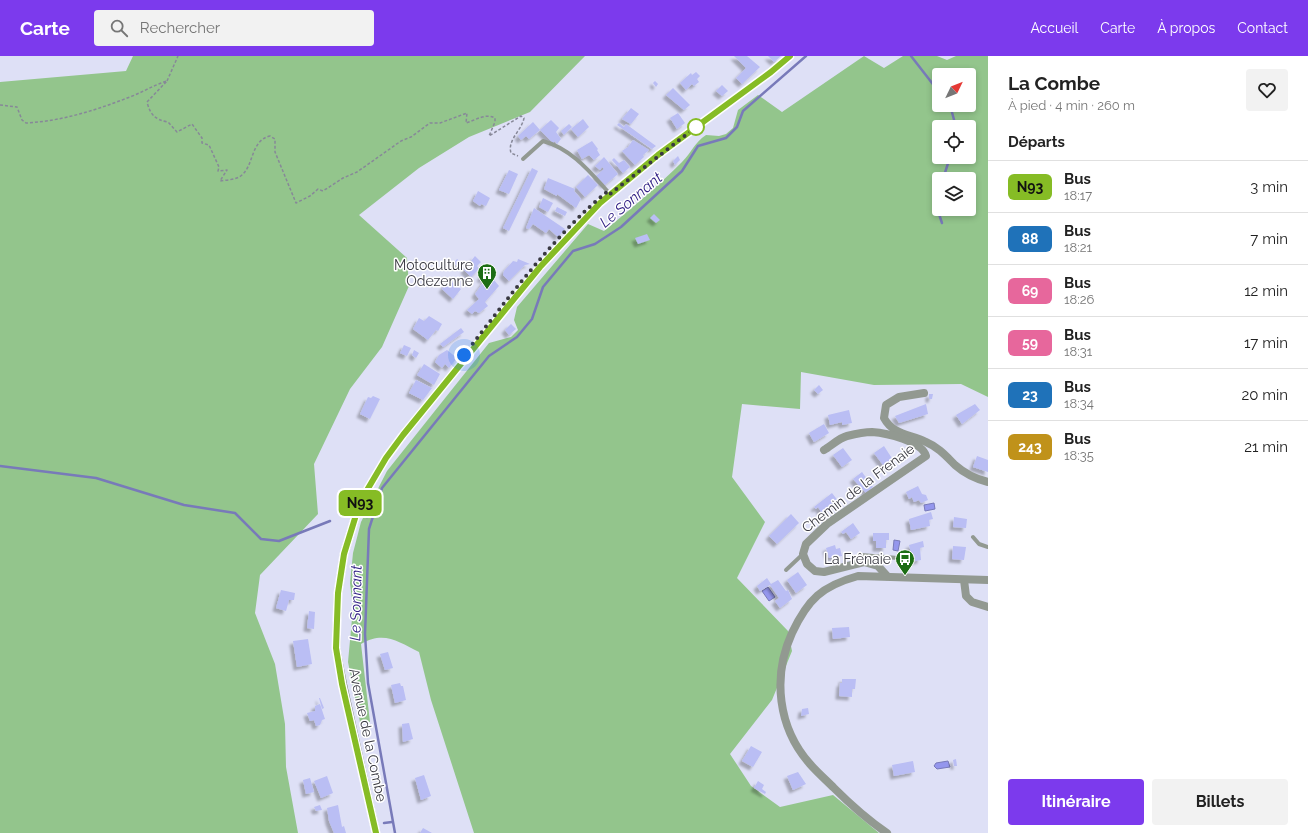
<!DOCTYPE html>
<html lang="fr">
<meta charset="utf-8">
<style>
:root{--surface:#fff;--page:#f2f2f2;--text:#222;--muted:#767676;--line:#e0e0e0;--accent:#7c3aed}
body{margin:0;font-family:Raleway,sans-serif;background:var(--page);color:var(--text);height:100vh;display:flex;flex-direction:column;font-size:15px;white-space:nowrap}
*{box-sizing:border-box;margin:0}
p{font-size:13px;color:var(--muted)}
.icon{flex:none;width:22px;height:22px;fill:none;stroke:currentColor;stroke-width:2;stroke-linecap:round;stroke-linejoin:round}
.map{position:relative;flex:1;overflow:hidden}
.details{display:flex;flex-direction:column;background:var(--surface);width:320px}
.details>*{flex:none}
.badge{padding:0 8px;border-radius:6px;font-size:14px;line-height:26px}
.needle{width:26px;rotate:47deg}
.fabs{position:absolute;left:932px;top:12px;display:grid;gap:8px}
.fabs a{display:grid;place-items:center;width:44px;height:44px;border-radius:4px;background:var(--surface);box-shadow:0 2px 6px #0003;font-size:20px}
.you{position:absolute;width:20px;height:20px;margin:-10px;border:3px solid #fff;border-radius:50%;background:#1a73e8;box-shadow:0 0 0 6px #1a73e833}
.map>.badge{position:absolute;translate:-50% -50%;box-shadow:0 0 0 2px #fff}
h2{padding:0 20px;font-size:15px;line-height:36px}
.round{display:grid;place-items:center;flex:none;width:42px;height:42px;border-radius:4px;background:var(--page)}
.summary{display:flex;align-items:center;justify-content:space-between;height:68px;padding:0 20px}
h1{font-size:19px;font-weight:700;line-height:30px}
.cta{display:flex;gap:8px;margin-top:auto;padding:8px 20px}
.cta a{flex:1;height:46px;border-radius:4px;background:var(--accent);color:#fff;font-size:16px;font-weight:700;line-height:46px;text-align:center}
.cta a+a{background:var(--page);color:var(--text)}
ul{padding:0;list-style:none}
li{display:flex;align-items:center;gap:12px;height:52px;padding:0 20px;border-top:1px solid var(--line)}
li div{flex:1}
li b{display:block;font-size:15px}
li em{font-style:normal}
li .badge{min-width:44px;font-weight:700;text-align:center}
header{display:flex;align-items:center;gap:24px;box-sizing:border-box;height:56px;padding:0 20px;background:var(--accent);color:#fff}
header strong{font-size:19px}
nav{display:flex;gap:22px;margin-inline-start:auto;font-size:14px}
.search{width:280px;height:36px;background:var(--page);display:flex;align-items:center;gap:10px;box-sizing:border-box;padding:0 14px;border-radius:4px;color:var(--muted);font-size:15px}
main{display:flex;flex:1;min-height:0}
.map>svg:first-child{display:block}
.green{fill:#93c58c;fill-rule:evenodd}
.water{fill:#9496ed;stroke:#787ab9}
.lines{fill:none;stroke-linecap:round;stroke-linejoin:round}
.stream{stroke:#787ab9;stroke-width:2.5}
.building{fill:#babef4;filter:url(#shadow)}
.path{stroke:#878898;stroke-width:1.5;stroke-dasharray:3 2;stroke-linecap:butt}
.service{stroke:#929991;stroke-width:4}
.minor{stroke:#929991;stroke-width:8}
.tertiary{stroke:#929991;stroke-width:8}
.secondary{stroke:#6c766b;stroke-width:8}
.line-casing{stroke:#fff;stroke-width:9}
.line{stroke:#86bc25;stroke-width:6}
.walk{stroke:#383841;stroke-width:4;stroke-dasharray:0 7.2}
.stop-dot{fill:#fff;stroke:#86bc25;stroke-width:2}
.labels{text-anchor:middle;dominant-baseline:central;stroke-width:3;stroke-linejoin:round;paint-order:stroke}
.poi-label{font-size:14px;fill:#383841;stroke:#fff;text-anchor:end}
.street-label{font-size:14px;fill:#383841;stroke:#fff}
.water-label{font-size:15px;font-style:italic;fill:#312085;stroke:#fff}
</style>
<header>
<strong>Carte</strong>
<div class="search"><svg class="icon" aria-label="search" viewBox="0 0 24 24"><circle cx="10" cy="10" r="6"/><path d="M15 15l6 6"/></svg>Rechercher</div>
<nav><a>Accueil</a><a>Carte</a><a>À propos</a><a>Contact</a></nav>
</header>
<main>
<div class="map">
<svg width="988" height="777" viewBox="0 0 988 777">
<defs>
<filter id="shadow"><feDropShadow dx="-3.5" dy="3.5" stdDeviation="1" flood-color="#0004"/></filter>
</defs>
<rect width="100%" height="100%" fill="#dee0f6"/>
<g class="green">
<path d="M133,0H585L530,56L469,81L419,112L359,159L407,202L409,230L382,291L350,333L314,408L318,458L260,519L255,557L275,608L285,668L286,711L298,777H0V26L126,15Z"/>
<path d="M864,0L884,12L903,0H937L947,4L956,0H988V341L961,328L874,329L801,316L800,353L742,348L732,421L765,466L737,522L788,575L792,595L772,644L730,698L751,730L780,751L833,739L879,777H474L431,644L419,596C399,586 384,574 361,588L370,666H360L348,606L353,552L350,527L353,497L361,466L387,415L489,287L511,281L518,274L514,264L517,251L588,168L604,175C631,153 658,130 682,106C692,96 694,87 706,79L719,80L726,78L733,72L738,54L758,39L782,56ZM939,19H969V49H939ZM939,71H969V101H939ZM939,123H969V153H939Z"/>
</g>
<g class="water">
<path d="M934,447L935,453L925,455L924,449Z"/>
<path d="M894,484L900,485L898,495L893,494Z"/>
<path d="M768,531L775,541L769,545L762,535Z"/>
<path d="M948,705L950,711L937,713L934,710L936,707Z"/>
</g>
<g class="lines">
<g class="stream">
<path d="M911,0L939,36"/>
<path d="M950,49L956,71"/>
<path d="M943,123L950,101"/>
<path d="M939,137V158L942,167"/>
<path d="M0,410L96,422L184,449L235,457L261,483L279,485L330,465"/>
<path d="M367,461L373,459"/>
<path d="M384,767L392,766"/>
<path d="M395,777L368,627L365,578L369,473L382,432L489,300L517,281L532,263L543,231L573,195L595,188L621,171L682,115L698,90L726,82L737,71L743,55L806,0"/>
</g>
</g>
<g class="building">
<path d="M734,0H747L760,11L742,28L736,22L746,12Z"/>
<path d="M768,0H781L774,6Z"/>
<path d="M696,16L700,20L697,23L699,26L694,30L692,28L686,34L680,27L691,17L692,19Z"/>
<path d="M655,25L658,28L656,31L653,27Z"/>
<path d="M722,29L728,35L722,40L716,35Z"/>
<path d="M673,32L690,49L684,54L666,39Z"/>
<path d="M631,52L639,58L631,68L622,63Z"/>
<path d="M678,57L685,67L677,73L670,62Z"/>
<path d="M583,63L589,71L578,81L571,73Z"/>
<path d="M551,64L559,72L556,76L561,83L557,88L555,85L553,87L540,74Z"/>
<path d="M533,66L540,74L529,83L526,80L521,84L518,80Z"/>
<path d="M619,67L624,71L626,68L656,90L652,93L617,69Z"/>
<path d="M569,68L572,71L564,79L561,75Z"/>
<path d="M633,84L649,94L643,99L644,101L635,109L622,95L628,91Z"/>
<path d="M592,85L598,93L597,94L600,99L594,104L589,99L582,103L577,94Z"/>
<path d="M678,100L680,104L675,109L673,105Z"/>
<path d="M604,101L618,118L605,129L596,120L604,113L602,111L600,114L595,110Z"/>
<path d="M614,102L619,107L624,104L630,111L623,117L612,104Z"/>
<path d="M532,112L538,115L509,175L503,172Z"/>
<path d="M509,114L518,118L509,138L499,134Z"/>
<path d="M588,119L598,129L585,141L576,131Z"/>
<path d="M548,122L575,133L574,135L581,143L576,152L557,138V140L544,133Z"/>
<path d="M478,135L490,142L486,150L481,148L480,150L473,145Z"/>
<path d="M543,142L553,147L548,156L539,151Z"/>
<path d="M557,151L567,156L565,160L555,155Z"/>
<path d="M534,152L565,173L558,181L549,173L546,177L533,168L529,173L526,172Z"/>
<path d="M654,158L660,164L656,167L650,162Z"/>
<path d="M647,178L650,184L638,188L635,182Z"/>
<path d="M475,200L481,206L477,210L479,213L471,221L464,214Z"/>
<path d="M457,203L462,207L458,211L454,207Z"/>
<path d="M518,203L530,208L525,209L509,225L503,219L504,215L513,205L517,206Z"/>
<path d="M484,216L488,219L483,224L480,222Z"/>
<path d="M489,218L499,230L485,246L488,250L479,257L475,255L472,258L467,254L479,243L475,238Z"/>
<path d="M449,224L461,233L453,243L442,233Z"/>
<path d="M429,260L442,268L438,275L436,274L428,284L413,273L419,262L424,265Z"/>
<path d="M511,268L516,273L509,279L505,274Z"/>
<path d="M461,272L464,276L443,291L440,288Z"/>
<path d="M404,289L411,292L407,300L400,297Z"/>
<path d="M414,294L419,297L416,302L412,299Z"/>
<path d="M447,294L457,302L449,312L445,308L442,312L435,306L439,299Z"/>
<path d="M424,308L440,318L434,329L417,319Z"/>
<path d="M416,324L432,332L423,344L409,337Z"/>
<path d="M819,329L823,334L818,338L814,334Z"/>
<path d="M929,338H933L932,343H929Z"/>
<path d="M373,340L380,343L370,363L360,358L368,341L371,342Z"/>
<path d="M926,348L928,358L899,367L895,360Z"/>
<path d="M975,348L980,354L962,368L956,359Z"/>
<path d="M849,354L852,367L842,369V366L830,369L828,359Z"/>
<path d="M824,368L829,377L814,386L809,377Z"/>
<path d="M884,390L895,407L886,413L874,397Z"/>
<path d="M843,392L852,404L842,411L833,399Z"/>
<path d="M977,400L988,404V416L973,411Z"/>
<path d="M862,416L873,431L866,437L853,423Z"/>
<path d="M918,430L922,438L926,439L928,444L921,447L919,444L914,446L912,441L909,443L906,436Z"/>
<path d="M832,437L839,446L822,457L818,451L816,453L814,451Z"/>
<path d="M931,456L933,463L929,464L930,470L911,474L909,463Z"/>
<path d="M791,458L799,467L777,488L769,480Z"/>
<path d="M954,461L967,463L966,472L953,471Z"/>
<path d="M853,467L860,477L851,483L846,476L843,478L841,476Z"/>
<path d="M873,477H889V484H886V492H876V485H873Z"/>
<path d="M923,485L924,491L920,492L921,504L910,506L909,501H912L909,489Z"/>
<path d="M835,489L836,493L840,492L842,500L829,502L826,492Z"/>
<path d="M953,490L966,491L964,504L952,503Z"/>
<path d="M798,516L807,529L796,537L787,524Z"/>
<path d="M767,522L771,528L778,524L786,535L788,534L792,543L780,552L775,545L779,542L770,529L760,535L757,530Z"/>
<path d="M281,534L295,537L294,544H289L286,555L276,552Z"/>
<path d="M309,555L315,556L314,573L307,572Z"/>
<path d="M849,571L850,581L833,583L832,572Z"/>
<path d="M308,583L312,608L297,611L293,585Z"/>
<path d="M388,596L393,612L385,614L380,598Z"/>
<path d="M842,623H856L855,633H852V641L839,640L840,627H842Z"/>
<path d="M400,627L401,630H403L406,644L395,647L391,629Z"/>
<path d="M319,642H320L324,652L322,653Z"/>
<path d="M320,648L325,663L322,664L320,669L316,670L314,664L310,665L307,657L315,655V650Z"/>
<path d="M808,652L809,658L801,660L802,653Z"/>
<path d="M409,667L413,683L403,686L402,668Z"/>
<path d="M751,690L762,696L753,711L742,705Z"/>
<path d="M956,703L957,710H954L953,704Z"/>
<path d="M913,705L915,716L894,720L892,709Z"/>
<path d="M798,716L806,728L793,734L787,720Z"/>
<path d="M424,719L431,740L421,744L415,722Z"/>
<path d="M327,720L333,737L321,742L314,725Z"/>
<path d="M310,722L314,736L306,738L303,724Z"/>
<path d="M758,725L764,729L762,733L766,736L765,738L754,732Z"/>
<path d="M320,749L322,754L316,755L314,751Z"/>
<path d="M338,749L342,771L344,770L346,777H334L329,765L327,752Z"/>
<path d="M423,772L432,777H420Z"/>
</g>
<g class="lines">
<g class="path">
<path d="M167,25L178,0"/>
<path d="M0,49L17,51L22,64L26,67C63,65 96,54 130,41C143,36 154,29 167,25L147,46C150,58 155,64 168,66L177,76L192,68L202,82V87L209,89L219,111L218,115L227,114L220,125C225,124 234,124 239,121C255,112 249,85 270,80L275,83V96L296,147L310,140L318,133L323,135L343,122L357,116L401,85L411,81L430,67H440L467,57L466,67C476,64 485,57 495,62V66L489,80L521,60L524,62C522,74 507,84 511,97L518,100"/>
</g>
<g class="service">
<path d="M523,103L543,85C572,93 590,116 610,138"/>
<path d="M973,481L979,488L988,491"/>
<path d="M858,507L861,499L898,502"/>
<path d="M786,514L803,498"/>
</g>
<g class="minor">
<path d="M924,337L899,341L886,349L884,362C893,379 910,378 926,386C938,391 946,400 955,409C964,417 976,423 988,426"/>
<path d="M824,394C831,390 839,382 847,380C855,378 864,376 872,376C886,377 922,385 926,400L827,468L806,488L803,498L807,508L815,515L824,516L864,506L878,510L887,520"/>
<path d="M964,524L966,540L972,546L988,551"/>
</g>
<path class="tertiary" d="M887,777C868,764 850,748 834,732C826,724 817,716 810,708C778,672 772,621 792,577C808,543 822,530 858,520L988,524"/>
<path class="secondary" d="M376,777L343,628L336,592L338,537L344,498L360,446L386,402L403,379L540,211L600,147L658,99L771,16L790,0"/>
</g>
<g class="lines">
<defs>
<path id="line" d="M376,777L342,628L336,592L338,537L344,498L360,446L386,402L403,379L540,211L600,147L658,99L771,16L790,0"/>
</defs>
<use href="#line" class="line-casing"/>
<use href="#line" class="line"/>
<path class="walk" d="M464,299C506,245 555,178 608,135L610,138L696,71"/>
</g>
<defs>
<symbol id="building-pin" viewBox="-11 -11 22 30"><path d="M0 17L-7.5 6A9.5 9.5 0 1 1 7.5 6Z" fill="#1c6d14" stroke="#fff"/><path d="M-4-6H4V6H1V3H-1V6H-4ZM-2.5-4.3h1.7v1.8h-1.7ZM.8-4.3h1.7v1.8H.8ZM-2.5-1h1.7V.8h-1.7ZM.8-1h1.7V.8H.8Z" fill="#fff"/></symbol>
<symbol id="bus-pin" viewBox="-11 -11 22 30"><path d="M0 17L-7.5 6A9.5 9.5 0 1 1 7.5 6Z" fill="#1c6d14" stroke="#fff"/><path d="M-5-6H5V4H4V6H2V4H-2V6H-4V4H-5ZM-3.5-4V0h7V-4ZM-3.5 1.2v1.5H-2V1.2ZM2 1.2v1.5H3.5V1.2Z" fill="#fff"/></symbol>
</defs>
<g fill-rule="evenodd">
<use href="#building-pin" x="476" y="206" width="22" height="30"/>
<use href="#bus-pin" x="894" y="492" width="22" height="30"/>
</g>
<circle class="stop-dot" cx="696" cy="71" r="8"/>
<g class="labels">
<g class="poi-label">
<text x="473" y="209">Motoculture<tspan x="473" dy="16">Odezenne</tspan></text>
<text x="891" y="503">La Frênaie</text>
</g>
<g class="street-label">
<text transform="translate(858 432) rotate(-37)">Chemin de la Frenaie</text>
<text transform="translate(368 679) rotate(78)">Avenue de la Combe</text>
</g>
<g class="water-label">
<text transform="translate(631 144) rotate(-40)">Le Sonnant</text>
<text transform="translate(356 547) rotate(-89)">Le Sonnant</text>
</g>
</g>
</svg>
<div class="fabs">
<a><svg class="needle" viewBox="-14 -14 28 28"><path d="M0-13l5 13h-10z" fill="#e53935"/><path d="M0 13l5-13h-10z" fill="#767676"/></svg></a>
<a><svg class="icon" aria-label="locate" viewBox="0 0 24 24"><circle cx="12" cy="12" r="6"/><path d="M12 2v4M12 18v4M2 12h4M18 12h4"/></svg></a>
<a><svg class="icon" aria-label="layers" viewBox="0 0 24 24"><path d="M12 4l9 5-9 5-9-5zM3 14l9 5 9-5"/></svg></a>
</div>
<div class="you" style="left:464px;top:299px"></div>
<b class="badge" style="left:360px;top:447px;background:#86bc25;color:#111">N93</b>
</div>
<section class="details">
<div class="summary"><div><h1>La Combe</h1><p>À pied · 4 min · 260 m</p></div><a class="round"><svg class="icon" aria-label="heart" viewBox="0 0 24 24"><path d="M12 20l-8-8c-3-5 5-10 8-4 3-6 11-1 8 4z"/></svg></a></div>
<h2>Départs</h2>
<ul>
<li><span class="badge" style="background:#86bc25;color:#111">N93</span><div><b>Bus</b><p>18:17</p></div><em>3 min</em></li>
<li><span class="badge" style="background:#1f72b9;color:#fff">88</span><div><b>Bus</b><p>18:21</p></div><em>7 min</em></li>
<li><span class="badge" style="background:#e7679c;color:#fff">69</span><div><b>Bus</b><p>18:26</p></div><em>12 min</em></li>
<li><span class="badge" style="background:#e7679c;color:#fff">59</span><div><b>Bus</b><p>18:31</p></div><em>17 min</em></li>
<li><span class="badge" style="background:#1f72b9;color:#fff">23</span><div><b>Bus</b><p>18:34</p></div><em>20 min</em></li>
<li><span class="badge" style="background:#c0921a;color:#fff">243</span><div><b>Bus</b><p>18:35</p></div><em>21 min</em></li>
</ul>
<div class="cta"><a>Itinéraire</a><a>Billets</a></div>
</section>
</main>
